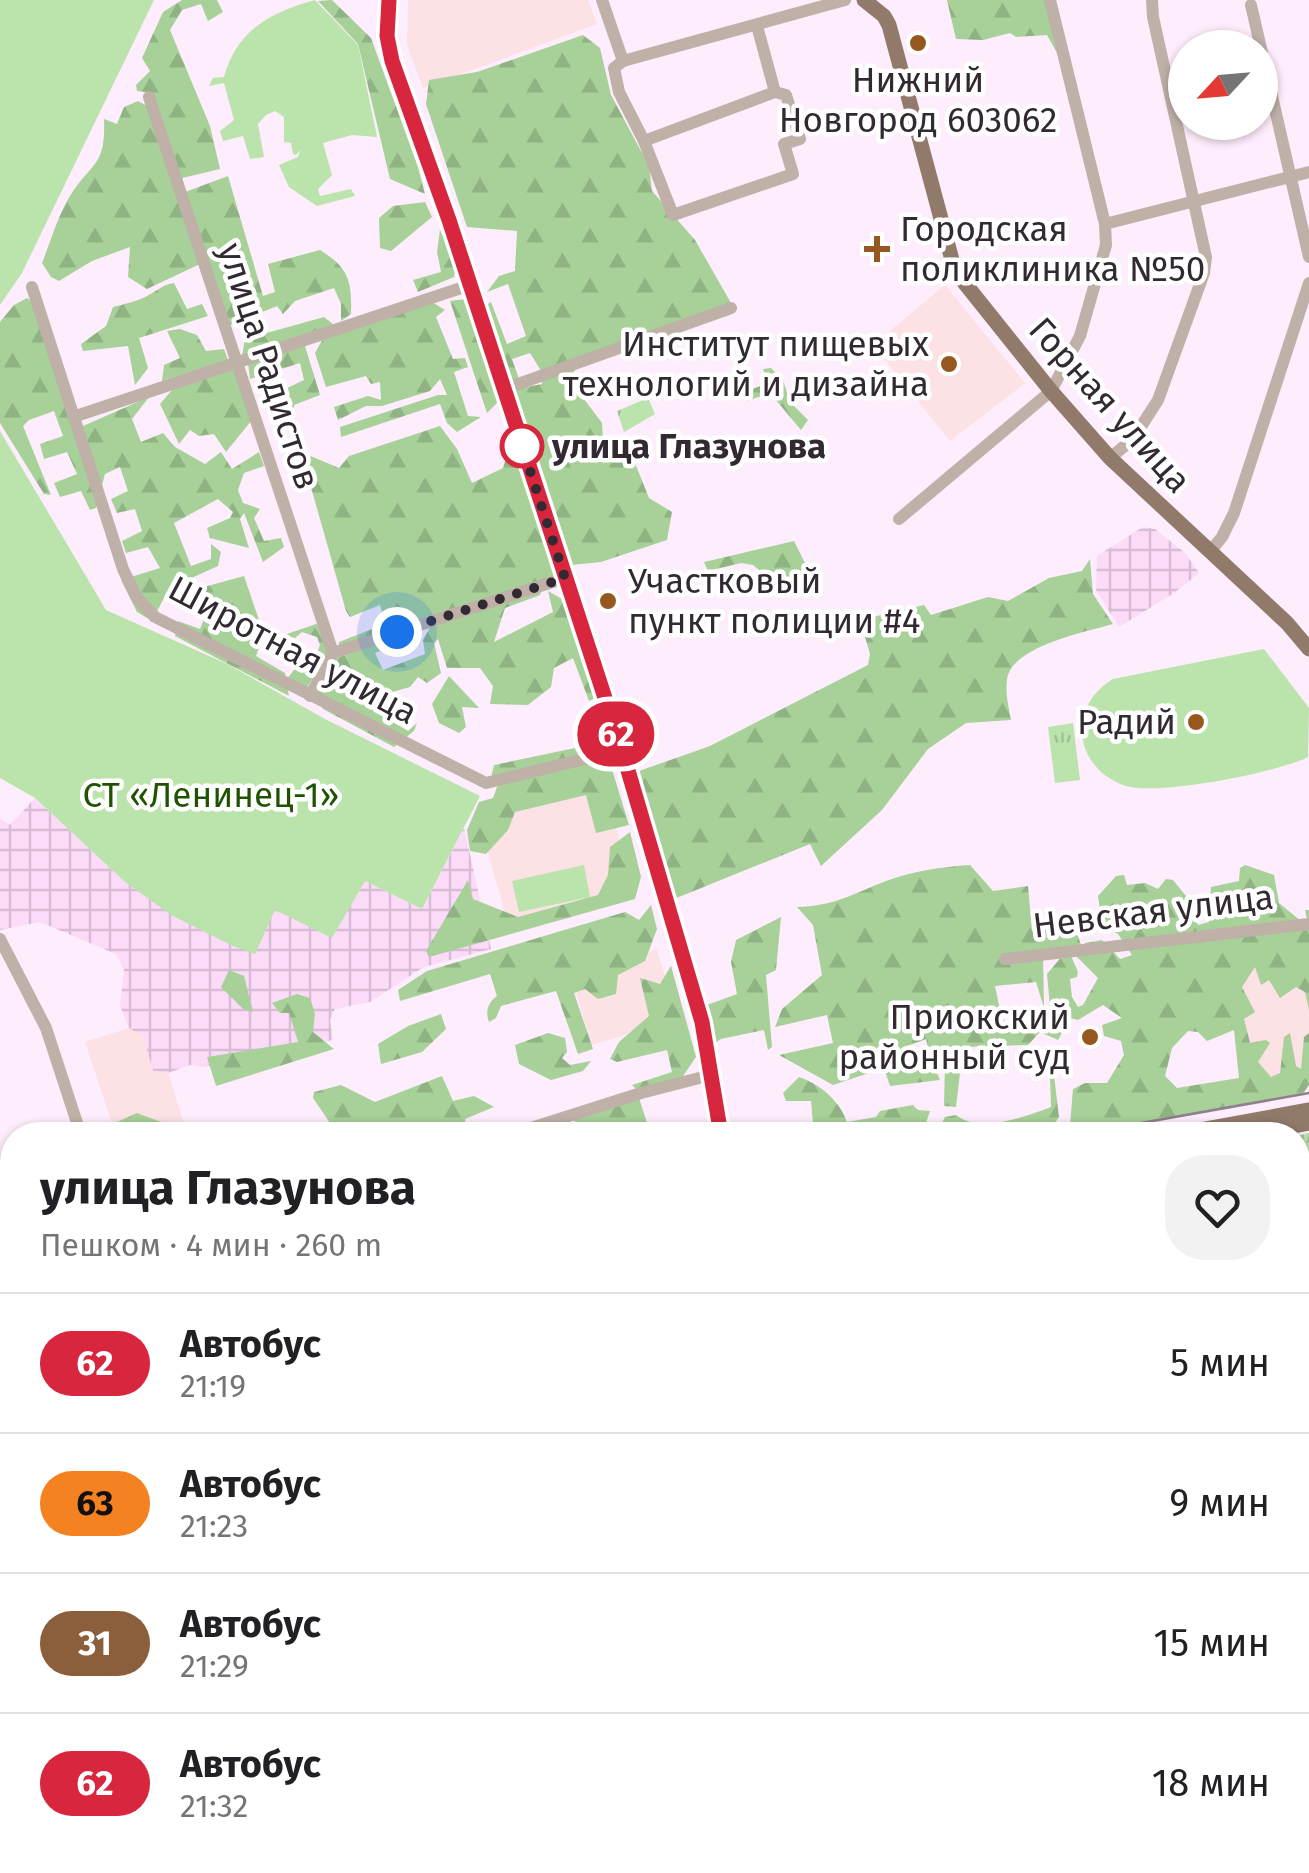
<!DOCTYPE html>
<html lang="ru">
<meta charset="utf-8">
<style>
:root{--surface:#fff;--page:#f2f2f2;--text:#202124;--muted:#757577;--line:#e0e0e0}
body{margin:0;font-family:"Fira Sans",sans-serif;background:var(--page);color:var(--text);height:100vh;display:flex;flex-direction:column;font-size:38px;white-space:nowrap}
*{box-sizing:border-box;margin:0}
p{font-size:32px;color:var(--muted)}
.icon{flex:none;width:55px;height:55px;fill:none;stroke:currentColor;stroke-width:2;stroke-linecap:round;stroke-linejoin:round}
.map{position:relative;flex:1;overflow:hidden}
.side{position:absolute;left:0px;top:1122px;width:1310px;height:752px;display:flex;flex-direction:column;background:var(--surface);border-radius:40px 40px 0 0;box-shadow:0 2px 8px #0004}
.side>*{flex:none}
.badge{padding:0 20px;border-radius:32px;font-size:35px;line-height:65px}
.needle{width:65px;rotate:244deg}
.buttons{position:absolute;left:1168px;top:30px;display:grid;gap:20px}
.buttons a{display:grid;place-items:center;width:110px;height:110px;border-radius:50%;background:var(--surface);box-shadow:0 2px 8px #0004;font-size:50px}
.you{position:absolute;width:50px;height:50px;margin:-25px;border:8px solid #fff;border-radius:50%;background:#1a73e8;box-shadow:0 0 0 15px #1a73e833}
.map>.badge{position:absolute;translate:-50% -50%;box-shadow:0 0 0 5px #fff}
.round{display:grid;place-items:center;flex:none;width:105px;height:105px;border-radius:40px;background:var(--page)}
.summary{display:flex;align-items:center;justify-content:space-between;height:170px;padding:0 40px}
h1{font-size:48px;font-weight:700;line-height:75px}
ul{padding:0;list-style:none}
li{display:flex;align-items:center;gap:30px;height:140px;padding:0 40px;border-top:2px solid var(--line)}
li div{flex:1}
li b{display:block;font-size:38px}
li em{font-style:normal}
li .badge{min-width:110px;font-weight:700;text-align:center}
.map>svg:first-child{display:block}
.industrial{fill:url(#industrial-grid)}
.education{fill:#fce1e5}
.green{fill:#bbe3ac}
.forest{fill:url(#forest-firs);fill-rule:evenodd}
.park{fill:url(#park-tufts)}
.water{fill:#8ccbf6}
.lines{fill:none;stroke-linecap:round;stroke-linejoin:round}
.minor{stroke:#bfb1a8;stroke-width:12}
.major{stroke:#927a6b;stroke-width:15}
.tram{stroke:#8e818d;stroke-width:2.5}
.line-casing{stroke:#fff;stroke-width:22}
.line{stroke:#d7263d;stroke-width:15}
.walk{stroke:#332932;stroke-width:10;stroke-dasharray:0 18}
.poi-dot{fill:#96581e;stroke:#fff;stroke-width:4}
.stop-dot{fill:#fff;stroke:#d7263d;stroke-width:5}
.labels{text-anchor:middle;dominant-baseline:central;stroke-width:9;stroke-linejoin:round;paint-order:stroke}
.poi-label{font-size:35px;fill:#332932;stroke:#fff;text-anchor:end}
.street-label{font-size:35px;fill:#332932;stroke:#fff}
.stop-label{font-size:35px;font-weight:bold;fill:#332932;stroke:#fff;text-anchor:start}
.park-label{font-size:35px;fill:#205301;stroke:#fff}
</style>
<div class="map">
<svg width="1309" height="1873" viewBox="0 0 1309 1873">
<defs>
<pattern id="industrial-grid" width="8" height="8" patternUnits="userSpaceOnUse" patternTransform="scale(2.5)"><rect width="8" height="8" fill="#fcdbf9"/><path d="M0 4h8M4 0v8" fill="none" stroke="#d8bcd6"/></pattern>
<pattern id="forest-firs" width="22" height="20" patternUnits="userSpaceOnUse" patternTransform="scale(2.5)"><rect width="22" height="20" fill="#a7d198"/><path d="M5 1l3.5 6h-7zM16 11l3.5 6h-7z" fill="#90b383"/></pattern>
<pattern id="park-tufts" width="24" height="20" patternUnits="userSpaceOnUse" patternTransform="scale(2.5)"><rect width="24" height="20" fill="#bbe3ac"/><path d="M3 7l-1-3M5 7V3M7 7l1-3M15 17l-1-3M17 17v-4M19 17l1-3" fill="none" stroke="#a1c394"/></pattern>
</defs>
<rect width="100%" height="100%" fill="#feedfc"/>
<g class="industrial">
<path d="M1143,527L1155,529L1185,553L1199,573L1174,593L1119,627L1096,590L1097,556Z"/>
<path d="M35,798L124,881L275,910L365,881L422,909L464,828L491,949L424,967L370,1002L335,1009L330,1020L333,1040L205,1067L190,1065L168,1073L153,1071L143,1037L129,1028L120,1006L124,970L116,954L40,922L0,930V818L10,825Z"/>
</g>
<g class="education">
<path d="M408,0H588L597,24L423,88L407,45Z"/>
<path d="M945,285L1025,383L950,441L873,345Z"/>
<path d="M603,767L630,889L508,923L481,828Z"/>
<path d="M657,950L678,1020L591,1045L571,972Z"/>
<path d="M1309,955V1073L1251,1085L1230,971Z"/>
<path d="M129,1028L143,1036L153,1071L168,1073L185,1127L161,1135H116L85,1042Z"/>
<path d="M12,1150V1239L0,1243V1190L7,1187L0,1166V1154Z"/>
</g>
<g class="green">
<path d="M0,0H154L22,273L0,305Z"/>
<path d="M315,0L358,45L377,137L352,135L323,143L332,175L318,189L320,196L351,189L355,196L317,206L289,187L279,165L298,157L300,150L296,155L293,154L291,143L284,142V117L275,111L266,115L258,124L264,157L250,159L243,136L223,141L220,131L234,120L224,83L209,86L213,78L224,77C237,29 272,12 315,0Z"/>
<path d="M0,431L106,610L227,664L325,719L480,796L422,909L365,881L332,938L275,910L255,954L233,946L171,915L124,881L35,798L0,778Z"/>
<path d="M1264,649L1309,708L1308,757C1279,772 1157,796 1126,786C1074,769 1066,707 1113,679Z"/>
<path d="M584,865L590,897L519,912L512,881Z"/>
</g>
<g class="forest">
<path d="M182,0H217L223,12L208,21L201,4L182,10L170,30L210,126L220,169L178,179L153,93L137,91L136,85L150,71L142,58L163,12Z"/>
<path d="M332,0L371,38L418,167L425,194L390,179L358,44L318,1Z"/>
<path d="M947,0H1045L1057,53L1047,35L1016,37L1010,33L983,40L956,39Z"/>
<path d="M583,35L600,48L611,95L649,166L652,191L695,240L731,303L579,365L573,373L575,387L602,423L604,455H616L629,448L649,498L672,512L667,540L601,562L571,565L507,391L542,384L543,374L530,353L512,359L519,379L506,385L480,309L491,302L507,344L526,336L508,284L487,292L499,276L515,271L517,231L467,227L426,104L429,80L477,72Z"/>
<path d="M138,101L147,106L200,264L147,289L128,277L130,247L92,261L59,281L51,277L42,263C51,241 58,215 70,196C92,161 106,167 104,119L117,124L124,107Z"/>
<path d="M228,176L263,296L275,292L268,264L320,250C349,268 352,281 351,314L341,321V304L334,288L295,301L283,314L277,306L228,326L185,192Z"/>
<path d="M425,202L432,217L391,251L380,248L379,218L393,206Z"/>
<path d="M440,230L456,263L454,277L418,292L413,280L441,272L437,252Z"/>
<path d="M174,283L187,309L202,304L208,316L139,338L148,368L135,385L128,346L83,351L81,344L106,326L113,307C124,304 135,302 145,297C156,292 161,285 174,283Z"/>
<path d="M27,298L33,302L83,426L149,397L132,419L141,442L163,433L175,447L205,464L221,452L232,469L259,452L264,466L244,473L238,490L243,503L260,509L254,518L264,541L281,538L284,547L263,562L244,513L240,519L249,548L210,538L207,528L230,518L233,512L218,499L174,523L191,566L211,559V544L221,552L218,566L187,580L193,590L244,576L259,620L266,628L256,656L285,673L289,696L175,636L178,621L200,629L207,611L167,592L152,621L137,612L121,580L160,568L148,547L126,553L122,541L142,531L135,509L117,513L111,499L128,491L120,467L105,474L96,508L90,510L81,491L60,497L54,483L77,474L67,452L44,459L40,444L63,436L54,411L29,420L23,426L51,495L44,494L0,423V322L14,305Z"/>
<path d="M465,299L499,401L487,413L450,301Z"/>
<path d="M432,302L445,310L436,317L453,359L465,358L468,367L454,372L468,416L481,417L457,432L447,423L440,404L341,437L340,427L438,395H447L440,379L430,391L382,406H366L338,420L334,407L368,396L381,400L380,382L371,384L366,376L326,387L315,353L325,335Z"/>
<path d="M324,317L334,325L242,356L245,339Z"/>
<path d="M180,329L197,335L206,351L224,349L228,360L162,381L164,365L180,358L167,331Z"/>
<path d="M305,346L320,395L294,405L295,436L279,392L304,380L300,363L250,379L248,363Z"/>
<path d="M771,368L783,380L790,402L808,420L801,430L770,393L747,401L742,393L768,383L763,369Z"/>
<path d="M234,369L252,420L226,452L214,434L199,436L190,430L179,444L160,404L172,390Z"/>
<path d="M440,426L457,449L472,483L503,468L506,458L519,455L554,577L339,648V642L385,624L380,605L350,617L346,611L301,452L339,468L349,456Z"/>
<path d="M794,541L807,567L798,579L776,584L753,565L741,563L708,571L704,562Z"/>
<path d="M1090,559L1093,594L1113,624C1085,632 1010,647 1007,680C1005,693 1009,708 1011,720L966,723L928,749L882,810L821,866L810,844L674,899L639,771L710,746L868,665L870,654L860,620L924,605L931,615L988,597L1008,601L1049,578L1082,571Z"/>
<path d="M541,590L540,595L505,608L494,642L553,612L548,591L569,603L599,696L589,701L573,658L554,668L551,687L528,705L490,704L493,686L480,668H447L438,639L434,643L441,673L427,683L418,677L410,687L378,696L371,709L408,731L417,723L414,731L394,747L323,709L315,692L334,659L408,634L406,642L375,653L383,670L425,654L423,640L432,624Z"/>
<path d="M319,623L329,652L306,689L287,679L297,666L312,667L320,645L317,637L302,632L295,638L284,635Z"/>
<path d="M449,676L479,708L462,707L466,727L459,733L439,723L432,704Z"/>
<path d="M599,743V752L491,778L494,765Z"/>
<path d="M602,758L611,766L629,825L596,833L586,795L515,812L508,830L486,854L470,851L467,830L479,802L493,798L498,784Z"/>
<path d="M630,832L641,877L635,899L429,957L426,951L468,880L473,899L518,917L598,895L608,875L610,847Z"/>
<path d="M970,865L993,891L1028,886L1032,930L1053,921L1075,927L1081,945L1043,952L1044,1008L1036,982L995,986L1002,1020L1025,1027H1042L1051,1018L1047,974L1063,955L1071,956L1078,972L1077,977L1070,979L1072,997L1078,1007L1083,1005L1098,978L1076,956L1085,943L1102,940L1120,959L1132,955L1118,934L1102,925L1098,896L1116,876L1124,875L1127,885L1145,883L1158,889L1166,879L1173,880L1186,896L1198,925L1209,922L1211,887L1239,881L1240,868L1245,865L1274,875L1279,903L1301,921L1307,920L1305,910H1309V1010L1305,992L1296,987L1280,998L1269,980L1261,985L1255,967L1242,987L1255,1012L1244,1019L1250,1043L1266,1040L1270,1043L1258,1062L1271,1077L1280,1073L1284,1037L1290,1033L1296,1066L1301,1069L1304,1037L1309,1033V1085L1302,1095L1077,1135L1070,1125L1073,1089L1085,1083H1107L1124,1055L1121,1041L1104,1036L1102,1025L1122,1018L1103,1005L1078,1020L1070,1018L1058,1040L1040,1032L1028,1045L963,1047L956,1107L944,1106L945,1063L931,1062L926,1039L905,1047L908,1067L936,1071L940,1080L890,1086L884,1068L833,1085L779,1055L833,1043L827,1015L775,1027L782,1009L822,975L813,925L797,907C835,906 852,894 886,881C914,871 941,867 970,865ZM1234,1030L1239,1078L1177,1088L1165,1076L1172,1048L1188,1031L1198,1032L1207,1041Z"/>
<path d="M651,905L657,929L645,961L618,975L616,994L598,999L585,989L574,993L593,1049L578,1054L556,991L501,1006L496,1018L489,1022C485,1012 488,1002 497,996L490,974L400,1001L398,990L427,971L625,912L639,920Z"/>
<path d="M781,917L776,970L766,975L772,1047L768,1050L764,1030L721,1039L708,1048L691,969L707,1005L737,994L731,962L736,940Z"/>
<path d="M671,966L696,1057L681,1079L637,1090L632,1085L672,1072L667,1050L617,1062L610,1059L619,1042L649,1016L640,978L660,984Z"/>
<path d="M229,970L244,976L253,1012L243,1009L221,987Z"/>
<path d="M297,994L310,998L315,1014L313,1032L334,1049L216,1086L207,1057L298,1042L289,1013H280L272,1003Z"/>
<path d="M441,1014L446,1029L422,1052L381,1064L378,1044L408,1026Z"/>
<path d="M548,1033L565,1038L567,1052L562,1058L570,1065L591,1061L583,1071L551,1080L519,1064L515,1045Z"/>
<path d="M1054,1075L1059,1117L1047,1135H925L938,1130L945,1117L956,1115C981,1134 1024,1117 1051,1107L1050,1076Z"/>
<path d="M442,1076L453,1101L474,1096L494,1107L465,1119L467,1135H453L454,1125L442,1123L410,1135H320L330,1123L313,1098L314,1092L341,1085L375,1102Z"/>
<path d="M799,1077C821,1085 839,1100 847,1122L876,1117L880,1111L913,1105L918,1110L930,1111L922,1135H814L811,1101H786L783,1093Z"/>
<path d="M639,1098L651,1135H579L574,1119Z"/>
<path d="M137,1113L188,1132L210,1128L213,1135H113L117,1122Z"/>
<path d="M1309,1133V1534L1298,1535V1136Z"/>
</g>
<g class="park">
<path d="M648,398L655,414L624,432L617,411Z"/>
<path d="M1073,723L1080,780L1055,783L1048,727Z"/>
<path d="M1309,1133V1238L1298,1242V1136Z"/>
<path d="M12,1455V1862L138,1863L97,1873H0V1459Z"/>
</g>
<path class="water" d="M1298,1613L1309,1614V1873H299L342,1862H1298Z"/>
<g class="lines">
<g class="minor">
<path d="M389,0L387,36L392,61L449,220L621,750L702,1022L721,1135"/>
<path d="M602,0L623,61L845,0"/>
<path d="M1251,5L1309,257"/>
<path d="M757,26L775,92"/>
<path d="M623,61L614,68L619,92L644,141L673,215L793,174L784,144L800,139L786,95L775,92"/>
<path d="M149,97L333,653"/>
<path d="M644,141L775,92"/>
<path d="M1105,224L1309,172"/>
<path d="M32,287L123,569L137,598L155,617L486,783L621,750"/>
<path d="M504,389L731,308"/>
<path d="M73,417L470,285"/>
<path d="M1110,458L1133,439L1158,400L1204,273L1206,257L1153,17L1152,0"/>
<path d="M899,519L1051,391L1080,336L1106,245L1105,224L1050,0"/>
<path d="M1210,552L1222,537L1234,513L1309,283"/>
<path d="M333,653L565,578"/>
<path d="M310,696L333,653"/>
<path d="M0,939L46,1028L81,1135"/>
<path d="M1005,959L1309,924"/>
<path d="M509,1135L641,1093L711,1075"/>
<path d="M0,1244L12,1240"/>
<path d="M0,1301L12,1327"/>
</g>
<g class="major">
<path d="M864,0L884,16L889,25L955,271L1051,391L1110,458L1287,623L1309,649"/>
<path d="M1173,1135L1309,1110"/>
<path d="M1244,1135L1309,1123"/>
<path d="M0,1434L12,1430"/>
<path d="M0,1447L12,1443"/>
</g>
<g class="tram">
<path d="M1074,1135L1309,1093"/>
<path d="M0,1420L12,1416"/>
</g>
</g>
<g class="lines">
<defs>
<path id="line" d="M389,0L387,36L392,61L449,220L622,750L702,1022L721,1135"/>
</defs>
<use href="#line" class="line-casing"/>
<use href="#line" class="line"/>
<path class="walk" d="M397,632L565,578L522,446"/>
</g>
<g class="poi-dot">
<circle cx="918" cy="43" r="10"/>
<path d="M872 234h10v10h10v10h-10v10h-10v-10h-10v-10h10z"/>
<circle cx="949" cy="364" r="10"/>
<circle cx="608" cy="601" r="10"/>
<circle cx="1196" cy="722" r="10"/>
<circle cx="1090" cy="1037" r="10"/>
</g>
<circle class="stop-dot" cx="522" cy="446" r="20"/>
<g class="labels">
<g class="poi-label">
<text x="918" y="80" text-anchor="middle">Нижний<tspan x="918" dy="40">Новгород 603062</tspan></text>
<text x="900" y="229" text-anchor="start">Городская<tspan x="900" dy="40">поликлиника №50</tspan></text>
<text x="929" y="344">Институт пищевых<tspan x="929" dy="40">технологий и дизайна</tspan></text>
<text x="628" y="581" text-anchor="start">Участковый<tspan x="628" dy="40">пункт полиции #4</tspan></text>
<text x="1176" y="722">Радий</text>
<text x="1070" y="1017">Приокский<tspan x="1070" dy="40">районный суд</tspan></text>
</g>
<g class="street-label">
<text transform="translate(269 366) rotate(72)">улица Радистов</text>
<text transform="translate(1110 405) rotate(48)">Горная улица</text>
<text transform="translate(293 650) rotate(28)">Широтная улица</text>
<text transform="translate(1153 911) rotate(-7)">Невская улица</text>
</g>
<g class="stop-label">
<text x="552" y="446">улица Глазунова</text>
</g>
<g class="park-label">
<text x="211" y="795">СТ «Ленинец-1»</text>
</g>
</g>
</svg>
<div class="buttons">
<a><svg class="needle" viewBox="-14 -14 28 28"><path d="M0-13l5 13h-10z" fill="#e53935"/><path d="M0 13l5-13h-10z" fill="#757577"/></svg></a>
</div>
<div class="you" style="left:397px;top:632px"></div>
<b class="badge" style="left:616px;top:734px;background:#d7263d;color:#fff">62</b>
<section class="side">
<div class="summary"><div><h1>улица Глазунова</h1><p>Пешком · 4 мин · 260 m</p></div><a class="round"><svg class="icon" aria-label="heart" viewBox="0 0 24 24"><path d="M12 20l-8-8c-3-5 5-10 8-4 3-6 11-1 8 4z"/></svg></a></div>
<ul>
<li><span class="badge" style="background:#d7263d;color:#fff">62</span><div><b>Автобус</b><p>21:19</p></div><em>5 мин</em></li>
<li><span class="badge" style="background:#f58220;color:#111">63</span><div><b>Автобус</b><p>21:23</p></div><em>9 мин</em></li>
<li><span class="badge" style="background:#8b5e3c;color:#fff">31</span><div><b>Автобус</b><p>21:29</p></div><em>15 мин</em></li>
<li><span class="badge" style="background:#d7263d;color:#fff">62</span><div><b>Автобус</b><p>21:32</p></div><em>18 мин</em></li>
</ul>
</section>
</div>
